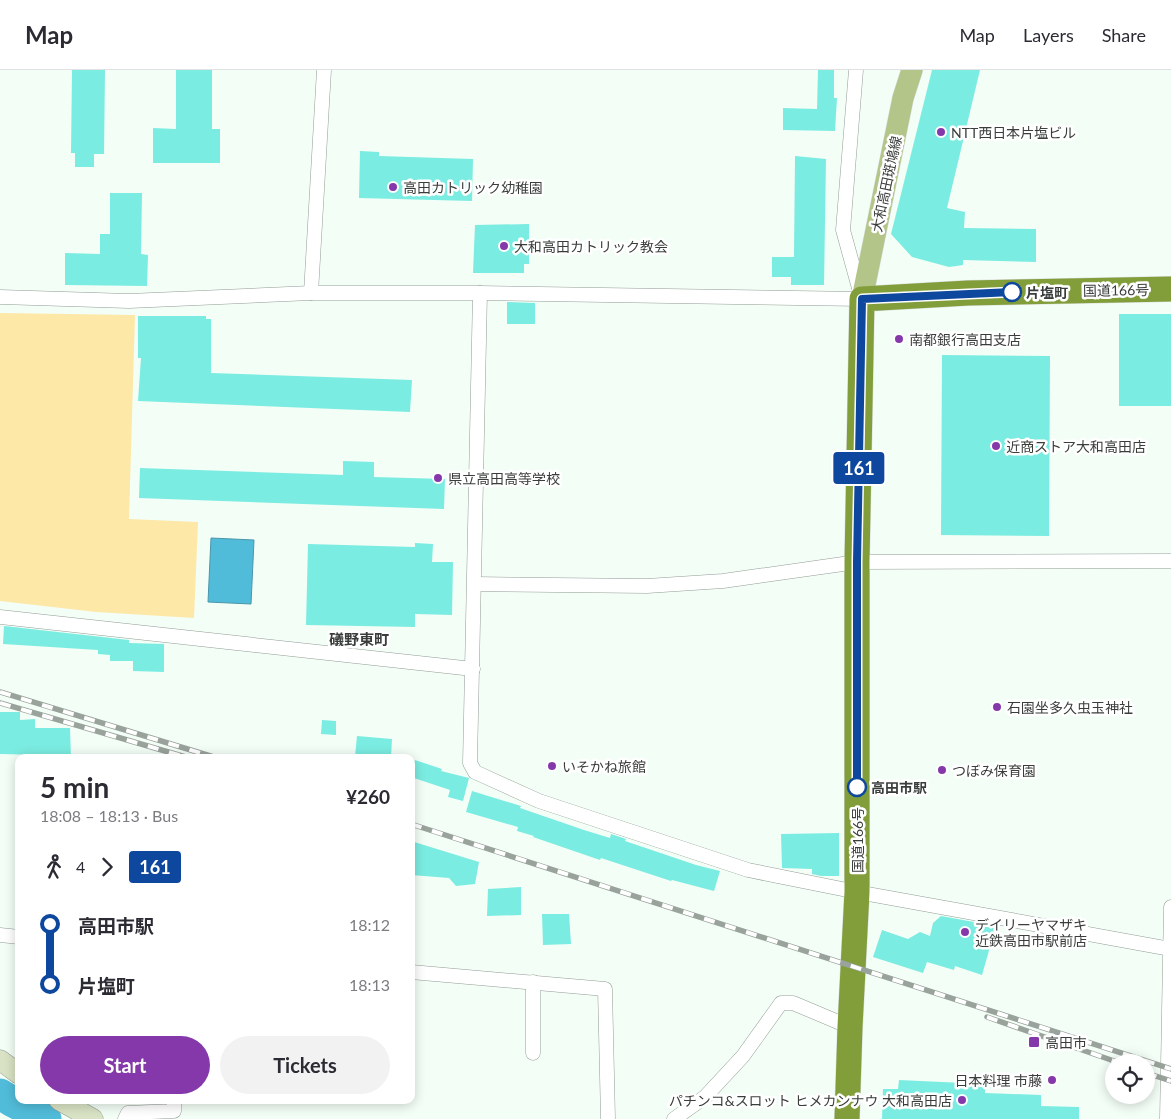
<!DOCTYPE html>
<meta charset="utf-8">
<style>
:root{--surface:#fff;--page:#f2f2f3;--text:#2b2b33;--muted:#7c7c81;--line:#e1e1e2;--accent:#8438a9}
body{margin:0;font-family:Lato,"Noto Sans JP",sans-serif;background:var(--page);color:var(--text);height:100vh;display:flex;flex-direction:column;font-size:19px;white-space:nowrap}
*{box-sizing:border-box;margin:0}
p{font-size:16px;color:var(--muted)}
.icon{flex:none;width:28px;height:28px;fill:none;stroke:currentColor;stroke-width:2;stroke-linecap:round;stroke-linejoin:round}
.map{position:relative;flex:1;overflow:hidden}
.details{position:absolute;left:15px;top:684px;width:400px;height:350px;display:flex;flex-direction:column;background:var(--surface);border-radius:10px;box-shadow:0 2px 12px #0003}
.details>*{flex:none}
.badge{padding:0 10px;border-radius:4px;font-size:18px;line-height:32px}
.tools{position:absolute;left:1105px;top:984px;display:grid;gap:10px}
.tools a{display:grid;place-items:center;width:50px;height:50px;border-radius:50%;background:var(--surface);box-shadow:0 2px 12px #0003;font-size:25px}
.map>.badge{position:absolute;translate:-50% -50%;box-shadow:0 0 0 2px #fff}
.legs{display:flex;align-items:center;gap:8px;height:55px;padding:0 25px;font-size:16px}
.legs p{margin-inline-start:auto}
.summary{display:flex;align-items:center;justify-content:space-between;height:85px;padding:0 25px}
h1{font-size:28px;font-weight:700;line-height:38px}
.action{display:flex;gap:10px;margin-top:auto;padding:10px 25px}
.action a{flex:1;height:58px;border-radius:30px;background:var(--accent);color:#fff;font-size:20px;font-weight:700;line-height:58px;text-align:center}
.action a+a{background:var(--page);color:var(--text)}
ul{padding:0 25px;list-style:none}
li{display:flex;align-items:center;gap:18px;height:60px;font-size:19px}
li i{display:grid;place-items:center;width:8px;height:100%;margin:0 6px;background:currentColor}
li i::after{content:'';width:12px;height:12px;margin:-6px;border:4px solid;border-radius:50%;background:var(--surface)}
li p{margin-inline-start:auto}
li:first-child i{background:linear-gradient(#0000 50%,currentColor 0)}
li:last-child i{background:linear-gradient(currentColor 50%,#0000 0)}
header{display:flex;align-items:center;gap:30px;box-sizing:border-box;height:70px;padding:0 25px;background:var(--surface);border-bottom:1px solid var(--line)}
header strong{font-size:24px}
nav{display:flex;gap:28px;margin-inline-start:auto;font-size:18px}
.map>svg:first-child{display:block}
.green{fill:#fde8a8}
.water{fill:#51bcd9;stroke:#4a96aa}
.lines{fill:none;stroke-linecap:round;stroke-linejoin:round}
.river{stroke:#51bcd9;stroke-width:31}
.building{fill:#7bece1}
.street-casing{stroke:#939d96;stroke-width:15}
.secondary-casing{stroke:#939d96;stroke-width:21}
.primary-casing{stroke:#dcdcdc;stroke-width:22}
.highway-casing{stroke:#dcdcdc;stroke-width:26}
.street{stroke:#fff;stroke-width:14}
.secondary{stroke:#d9e2c4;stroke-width:20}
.primary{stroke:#b3c589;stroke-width:21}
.highway{stroke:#819e3a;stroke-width:25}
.rail-casing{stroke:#9aa29c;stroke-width:5.5}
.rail{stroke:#fff;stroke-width:4;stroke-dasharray:11;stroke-linecap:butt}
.line-1-casing{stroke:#fff;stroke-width:11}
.line-1{stroke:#0e479e;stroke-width:8}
.poi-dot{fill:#8438a9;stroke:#fff;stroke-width:2}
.stop-1-dot{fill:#fff;stroke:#0e479e;stroke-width:2.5}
.labels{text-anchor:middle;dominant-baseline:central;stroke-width:5;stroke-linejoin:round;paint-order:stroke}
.poi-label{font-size:14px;fill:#3a3e3b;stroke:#fff;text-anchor:start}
.street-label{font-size:14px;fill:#3a3e3b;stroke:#fff}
.stop-label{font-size:14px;font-weight:bold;fill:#3a3e3b;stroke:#fff;text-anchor:start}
.neighbourhood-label{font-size:15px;font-weight:bold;fill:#3a3e3b;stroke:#fff}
</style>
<header>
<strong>Map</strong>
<nav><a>Map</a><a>Layers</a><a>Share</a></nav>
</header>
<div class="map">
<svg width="1171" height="1049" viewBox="0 0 1171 1049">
<rect width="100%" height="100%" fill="#f3fef6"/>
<path class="green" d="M0,243L135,245L129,449L198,452L194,548L96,542L0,531Z"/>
<path class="water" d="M211,468L254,470L251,534L208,532Z"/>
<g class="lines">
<path class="river" d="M0,1024L13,1032L46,1049"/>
</g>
<g class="building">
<path d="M72,0H105L104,84H94V97H75V83H71Z"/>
<path d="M176,0H212V59H220V93H153V58L176,59Z"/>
<path d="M818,0H834V28H837L835,61L783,60V38L817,39Z"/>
<path d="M932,0H980L947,138L965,142L964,158L1036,159V192L963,190V195L949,197L912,187L891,164Z"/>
<path d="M360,81L379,82V86L473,89L472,131L359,128Z"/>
<path d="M795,86L826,89L824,215H791V207H772V187H794Z"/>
<path d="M110,123H142L141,184L148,185L147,216L65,215V183L100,184V164H110Z"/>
<path d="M529,154V194H524V203H473L475,155Z"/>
<path d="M507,232L535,233V254H507Z"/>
<rect x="1119" y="244" width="52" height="92"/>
<path d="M138,246H206V249H211V303L412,310L410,342L138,331L141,288H138Z"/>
<path d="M942,285L1050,286L1049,466L941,465Z"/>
<path d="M343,391L374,392V407L445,409L444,439L139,428L140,398L343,405Z"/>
<path d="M415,473L433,474L432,492H453L452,545L415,544V557L306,555L308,474L415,477Z"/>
<path d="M4,556L129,570V573L164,574V602L133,601V591H110V585L98,584V580L3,574Z"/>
<path d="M0,642H20V650L35,649V658H70L71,688H43V685L0,684Z"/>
<path d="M322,650L336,651V665L321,664Z"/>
<path d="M357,666L392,669L391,688L355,687Z"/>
<path d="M415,690L442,699L441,701L469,708L463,731L448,727L450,720L411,707V700Z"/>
<path d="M472,721L521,736L520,738L584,760L610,768L611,764L626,769L625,771L696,795L720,801L714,821L672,810L671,811L601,788L600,790L533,767L534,766L517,761L518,757L466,742Z"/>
<path d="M839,763V806H821L812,804V799L782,798L781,764Z"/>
<path d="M411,771L479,792L475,814L456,816L449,808L411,805Z"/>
<path d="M521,817V845L487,846L488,819Z"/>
<path d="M542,844H569L571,874L543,875Z"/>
<path d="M941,846L996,856L982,905L955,896L954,900L927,892L923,903L873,887L882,860L908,869L920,862L930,866L933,853Z"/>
<path d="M899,1010L985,1014V1023L1041,1025V1036L1079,1037V1049H882L883,1019H898Z"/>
</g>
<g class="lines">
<defs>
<g id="street">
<path d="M311,223L324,0"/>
<path d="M480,223L470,693L475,702L539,731L748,800L857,822L1171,879"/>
<path d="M0,227L129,231L311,223H480L862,229L843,160L856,0"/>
<path d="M475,514L647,516L723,511L857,492L1171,491"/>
<path d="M0,547L473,599"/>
<path d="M0,865L19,867"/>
<path d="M411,902L605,919L608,1049"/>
<path d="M533,983V912"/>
<path d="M125,1049L128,1043L174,1041V1030"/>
<path d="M674,1049L705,1027L743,986L781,933H793L850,957"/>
<path d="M1167,1049L1171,837"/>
</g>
<g id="secondary">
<path d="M0,990L19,1004"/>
<path d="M59,1030L93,1049"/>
</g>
<path id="primary" d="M862,229L903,28L912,0"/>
<path id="highway" d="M847,1049L850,957L857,822V492L862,229L968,223L1171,219"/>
</defs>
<use href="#street" class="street-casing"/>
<use href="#secondary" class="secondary-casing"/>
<use href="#primary" class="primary-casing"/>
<use href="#highway" class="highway-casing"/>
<use href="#street" class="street"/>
<use href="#secondary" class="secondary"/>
<use href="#primary" class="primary"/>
<use href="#highway" class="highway"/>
<defs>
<g id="rail">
<path d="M0,622L217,688"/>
<path d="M0,633L189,688"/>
<path d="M411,754L1171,999"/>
<path d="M987,947L1117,992"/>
<path d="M1146,1003L1171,1011"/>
</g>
</defs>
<use href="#rail" class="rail-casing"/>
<use href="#rail" class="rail"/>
</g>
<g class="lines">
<defs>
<path id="line-1" d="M857,717V492L862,229L1012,222"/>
</defs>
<use href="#line-1" class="line-1-casing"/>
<use href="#line-1" class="line-1"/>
</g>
<g class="poi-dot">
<circle cx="941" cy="62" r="5"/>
<circle cx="393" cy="117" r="5"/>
<circle cx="504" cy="176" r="5"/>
<circle cx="899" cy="269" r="5"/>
<circle cx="996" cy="376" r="5"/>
<circle cx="438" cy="408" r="5"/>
<circle cx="997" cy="637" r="5"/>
<circle cx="552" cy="696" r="5"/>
<circle cx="942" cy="700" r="5"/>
<circle cx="965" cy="862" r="5"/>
<rect x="1028" y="966" width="12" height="12" rx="2.5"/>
<circle cx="1052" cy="1010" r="5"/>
<circle cx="962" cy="1030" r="5"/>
</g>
<g class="stop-1-dot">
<circle cx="1012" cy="222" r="9"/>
<circle cx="857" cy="717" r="9"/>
</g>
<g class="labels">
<g class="poi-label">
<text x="951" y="62">NTT西日本片塩ビル</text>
<text x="403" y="117">高田カトリック幼稚園</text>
<text x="514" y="176">大和高田カトリック教会</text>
<text x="909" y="269">南都銀行高田支店</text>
<text x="1006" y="376">近商ストア大和高田店</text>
<text x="448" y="408">県立高田高等学校</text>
<text x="1007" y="637">石園坐多久虫玉神社</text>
<text x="562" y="696">いそかね旅館</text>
<text x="952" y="700">つぼみ保育園</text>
<text x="975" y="854">デイリーヤマザキ<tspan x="975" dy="16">近鉄高田市駅前店</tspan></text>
<text x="1045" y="972">高田市</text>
<text x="1042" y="1010" text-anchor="end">日本料理 市藤</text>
<text x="952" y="1030" text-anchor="end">パチンコ&amp;スロット ヒメカンナウ 大和高田店</text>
</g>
<g class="street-label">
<text transform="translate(886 114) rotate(-78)">大和高田斑鳩線</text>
<text transform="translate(1116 220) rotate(-1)">国道166号</text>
<text transform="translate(857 770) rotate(-90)">国道166号</text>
</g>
<g class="stop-label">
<text x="1026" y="222">片塩町</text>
<text x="871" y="717">高田市駅</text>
</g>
<g class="neighbourhood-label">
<text x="359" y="569">礒野東町</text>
</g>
</g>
</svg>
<div class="tools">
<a><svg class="icon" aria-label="locate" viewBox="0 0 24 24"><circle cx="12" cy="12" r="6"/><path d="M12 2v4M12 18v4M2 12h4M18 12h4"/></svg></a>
</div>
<b class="badge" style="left:859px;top:398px;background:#0e479e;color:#fff">161</b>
<section class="details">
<div class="summary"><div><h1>5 min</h1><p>18:08 – 18:13 · Bus</p></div><b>¥260</b></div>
<div class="legs"><svg class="icon" aria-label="walk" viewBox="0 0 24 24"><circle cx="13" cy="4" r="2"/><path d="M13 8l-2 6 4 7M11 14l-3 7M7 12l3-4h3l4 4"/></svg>4<svg class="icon" aria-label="forward" viewBox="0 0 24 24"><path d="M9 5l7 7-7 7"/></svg><b class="badge" style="background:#0e479e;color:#fff">161</b></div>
<ul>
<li><i style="color:#0e479e"></i><b>高田市駅</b><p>18:12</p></li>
<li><i style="color:#0e479e"></i><b>片塩町</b><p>18:13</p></li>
</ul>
<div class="action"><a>Start</a><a>Tickets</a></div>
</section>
</div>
